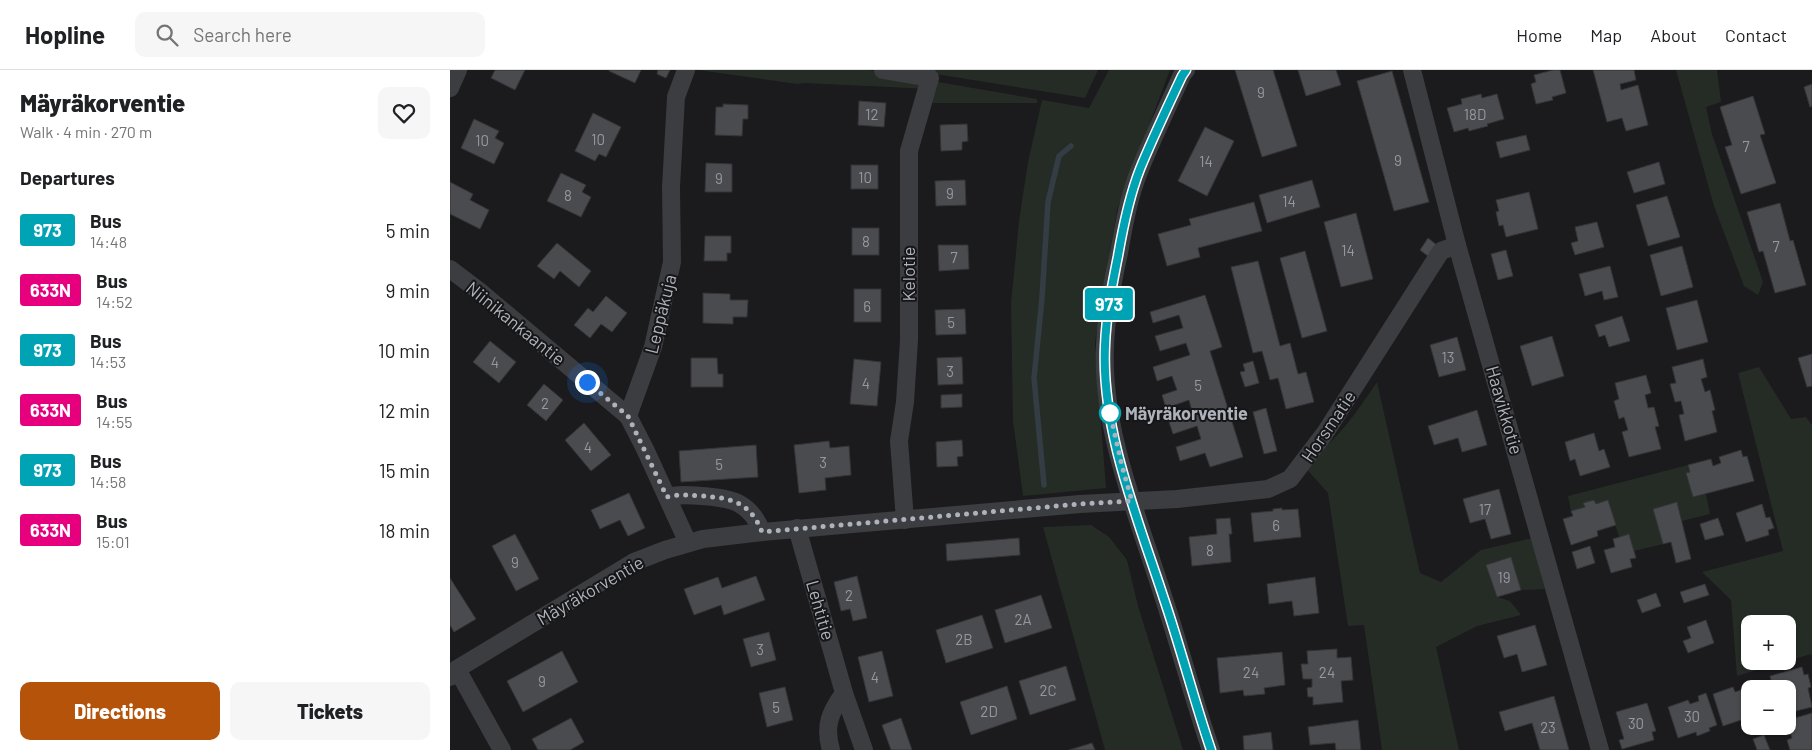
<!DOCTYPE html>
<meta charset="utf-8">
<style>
:root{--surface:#fff;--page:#f6f6f6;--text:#202124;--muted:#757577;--line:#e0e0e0;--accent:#b45309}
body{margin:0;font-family:Barlow,sans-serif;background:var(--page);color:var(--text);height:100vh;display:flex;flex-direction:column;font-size:19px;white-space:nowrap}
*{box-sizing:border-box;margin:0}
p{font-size:16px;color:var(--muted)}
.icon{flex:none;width:28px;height:28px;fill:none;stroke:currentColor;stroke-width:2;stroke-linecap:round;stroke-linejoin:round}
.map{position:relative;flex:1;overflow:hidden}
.details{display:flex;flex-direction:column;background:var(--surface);width:450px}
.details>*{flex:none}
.badge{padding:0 10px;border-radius:4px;font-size:18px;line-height:32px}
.buttons{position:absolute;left:1291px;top:545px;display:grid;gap:10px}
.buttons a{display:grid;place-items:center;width:55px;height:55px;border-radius:10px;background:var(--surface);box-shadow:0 1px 4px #0004;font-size:25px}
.you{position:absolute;width:25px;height:25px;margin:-12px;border:4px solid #fff;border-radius:50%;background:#1a73e8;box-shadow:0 0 0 8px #1a73e833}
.map>.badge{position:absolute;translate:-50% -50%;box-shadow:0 0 0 2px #fff}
h2{padding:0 20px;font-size:19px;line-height:45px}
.round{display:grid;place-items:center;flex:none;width:52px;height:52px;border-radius:10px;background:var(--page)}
.head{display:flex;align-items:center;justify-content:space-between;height:85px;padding:0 20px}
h1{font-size:24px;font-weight:800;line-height:38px}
.primary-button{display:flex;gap:10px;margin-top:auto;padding:10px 20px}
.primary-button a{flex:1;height:58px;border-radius:10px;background:var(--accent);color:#fff;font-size:20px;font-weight:800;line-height:58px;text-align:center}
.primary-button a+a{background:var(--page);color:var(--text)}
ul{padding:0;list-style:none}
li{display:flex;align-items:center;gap:15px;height:60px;padding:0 20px}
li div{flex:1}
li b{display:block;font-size:19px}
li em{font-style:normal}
li .badge{min-width:55px;font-weight:700;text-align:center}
header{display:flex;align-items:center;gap:30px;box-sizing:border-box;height:70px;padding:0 25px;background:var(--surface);border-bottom:1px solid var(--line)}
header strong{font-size:24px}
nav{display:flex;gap:28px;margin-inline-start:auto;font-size:18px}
.search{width:350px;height:45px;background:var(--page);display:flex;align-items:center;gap:12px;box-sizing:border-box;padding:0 18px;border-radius:10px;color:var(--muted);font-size:19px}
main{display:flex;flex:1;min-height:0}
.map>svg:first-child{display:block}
.green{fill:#252c26}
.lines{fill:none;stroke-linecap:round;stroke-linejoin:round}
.stream{stroke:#353d44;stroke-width:5.5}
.building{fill:#4a4b4e;stroke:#353538}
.minor{stroke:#3c3d41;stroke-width:18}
.line-casing{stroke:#fff;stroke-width:11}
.line{stroke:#00a3b4;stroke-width:8}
.walk{stroke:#aeb2ba;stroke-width:5;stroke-dasharray:0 9}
.stop-dot{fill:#fff;stroke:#00a3b4;stroke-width:2.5}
.labels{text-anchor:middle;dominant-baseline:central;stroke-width:4;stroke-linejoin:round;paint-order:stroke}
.number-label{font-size:15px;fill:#95989f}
.street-label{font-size:18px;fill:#aeb2ba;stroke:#161517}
.stop-label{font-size:18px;font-weight:bold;fill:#aeb2ba;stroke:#161517;text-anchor:start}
</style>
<header>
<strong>Hopline</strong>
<div class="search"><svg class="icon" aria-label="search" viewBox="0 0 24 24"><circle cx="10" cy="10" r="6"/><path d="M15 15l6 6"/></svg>Search here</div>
<nav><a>Home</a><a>Map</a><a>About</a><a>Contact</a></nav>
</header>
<main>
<section class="details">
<div class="head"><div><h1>Mäyräkorventie</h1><p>Walk · 4 min · 270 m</p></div><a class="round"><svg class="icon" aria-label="heart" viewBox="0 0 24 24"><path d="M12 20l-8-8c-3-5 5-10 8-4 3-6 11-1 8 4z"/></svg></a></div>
<h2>Departures</h2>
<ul>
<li><span class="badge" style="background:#00a3b4;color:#fff">973</span><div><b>Bus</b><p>14:48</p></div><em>5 min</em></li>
<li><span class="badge" style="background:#e6007e;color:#fff">633N</span><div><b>Bus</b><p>14:52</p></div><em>9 min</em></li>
<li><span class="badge" style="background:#00a3b4;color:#fff">973</span><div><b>Bus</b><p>14:53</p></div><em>10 min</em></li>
<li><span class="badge" style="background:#e6007e;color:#fff">633N</span><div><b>Bus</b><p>14:55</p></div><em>12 min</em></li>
<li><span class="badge" style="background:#00a3b4;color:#fff">973</span><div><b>Bus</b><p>14:58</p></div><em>15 min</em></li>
<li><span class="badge" style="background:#e6007e;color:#fff">633N</span><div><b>Bus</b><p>15:01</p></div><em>18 min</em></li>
</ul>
<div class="primary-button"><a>Directions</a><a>Tickets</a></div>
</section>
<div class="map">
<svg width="1362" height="680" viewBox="0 0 1362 680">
<rect width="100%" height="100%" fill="#1b1a1c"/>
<g class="green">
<path d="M248,0H419L587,29V33H477L480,19L355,13L347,14Z"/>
<path d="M461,0H648L635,28Z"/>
<path d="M659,0H720L667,140L645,272L656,418L573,426L563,351L561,234L569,151L578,92L592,30L639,38Z"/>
<path d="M1226,0H1267L1271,32L1256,37L1262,64L1313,212L1308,225L1294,216L1264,136Z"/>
<path d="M1309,297L1341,349L1356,347L1362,355V587L1361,584L1338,591V554H1300V591H1336L1287,606L1281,530L1252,502L1333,481L1288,303Z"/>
<path d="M927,312L970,503L991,512L1031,480L1082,468L1095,519L1071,520L1061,487L1037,495L1047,527L1060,531L1071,545L1027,556L986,577L1009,680H932L914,555L898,556L878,423L852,394C888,371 903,347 927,312Z"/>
<path d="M1238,395L1240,402L1236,403L1243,427L1256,424L1260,444L1232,451L1227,433L1204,439L1213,474L1184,481L1179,464L1169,467L1158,430L1146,434L1144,430L1133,433L1135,437L1121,441L1118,426Z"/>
<path d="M641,455L659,467L677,490L688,536L733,680H655L593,457Z"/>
</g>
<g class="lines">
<path class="stream" d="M594,415L584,308L592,228L598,132L609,86L621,76"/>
</g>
<g class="building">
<path d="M45,0H75L65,20L41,8Z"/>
<path d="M159,0H191L185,13L159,1Z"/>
<path d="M208,0H220L216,8L207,4Z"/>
<path d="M785,0H823L847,76L812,87Z"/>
<path d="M848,0H886L891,15L856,26Z"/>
<path d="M1103,0H1110L1116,23L1102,27L1103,30L1086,34L1081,14L1086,12L1084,5Z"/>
<path d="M1143,0H1184L1186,10L1170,14L1171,20L1188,15L1198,55L1176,61L1172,48L1157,52Z"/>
<path d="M942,1L979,132L944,141L907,11Z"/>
<path d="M1362,14V36L1360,37L1354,17Z"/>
<path d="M1031,24L1032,28L1047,24L1054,49L1037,54L1038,56L1019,61L1018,58L1004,62L997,38L1012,34L1011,29Z"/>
<path d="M1303,26L1315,64L1310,65L1326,113L1291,124L1275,77L1282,75L1270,37Z"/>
<path d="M409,31L436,33L434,57L408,55Z"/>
<path d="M273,34L298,35V49H293L292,66L265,65L266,37H273Z"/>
<path d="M143,43L171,57L156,87L149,84L145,91L125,81Z"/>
<path d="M24,49L49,61L45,68L54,73L44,94L11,78Z"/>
<path d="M517,54L518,71L512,72V80L491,81L490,55Z"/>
<path d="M755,57L784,71L757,126L728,111Z"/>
<path d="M1076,65L1080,80L1050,88L1046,72Z"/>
<path d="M1209,92L1215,114L1184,123L1177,102Z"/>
<path d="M256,93L282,94V122H255Z"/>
<rect x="401" y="95" width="27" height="24"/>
<path d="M111,103L136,115L132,122L141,127L131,147L97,131Z"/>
<path d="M515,110L516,135L486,136L485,111Z"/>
<path d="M862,110L870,137L817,153L809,125Z"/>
<path d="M0,112L23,124L20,130L39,140L30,159L0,144Z"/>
<path d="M1079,122L1088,159L1056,167L1053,155L1049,156L1046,142L1049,141L1046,130Z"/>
<path d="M1217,126L1230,167L1198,176L1186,135Z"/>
<path d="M804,132L812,161L748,178L750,187L717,196L708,164L741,155L739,149Z"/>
<path d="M1330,133L1340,171L1343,170L1356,215L1325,223L1313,181L1309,182L1297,142Z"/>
<path d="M906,143L923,209L891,217L874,152Z"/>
<path d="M1147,152L1154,177L1125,185L1121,173L1128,171L1125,157Z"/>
<rect x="402" y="158" width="27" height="27"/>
<path d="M255,166H281V183H277V191H254Z"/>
<path d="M978,168L988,176L979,187L970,180Z"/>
<path d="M107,173L141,201L129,217L110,201L104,209L87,196Z"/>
<path d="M488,175H518L519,199L489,201Z"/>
<path d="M1232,176L1243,217L1211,226L1200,185Z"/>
<path d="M1056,180L1063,206L1048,210L1041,184Z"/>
<path d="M855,181L877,261L852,268L830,188Z"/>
<path d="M808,191L830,276L840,273L848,304L856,302L864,332L836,339L828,308L820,310L812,281L803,283L781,197Z"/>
<path d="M1160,196L1168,227L1154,230L1152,221L1135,226L1129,204Z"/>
<rect x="404" y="219" width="27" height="33"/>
<path d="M253,223L280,224V230H298L297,247H283V254L253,253Z"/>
<path d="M755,225L772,277L760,281L793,387L760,397L755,383L730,391L726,377L751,369L747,356L723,364L718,349L742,341L739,330L716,338L712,325L727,320L722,306L707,311L703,297L740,285L736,273L710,281L705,266L733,258L729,245L703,253L700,242Z"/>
<path d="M156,226L177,243L162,262L151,254L140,268L124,255L138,238L143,242Z"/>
<path d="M1247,230L1258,272L1227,280L1216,238Z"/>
<path d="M515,239L516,264L486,265L485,240Z"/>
<path d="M1172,246L1180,271L1159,277L1155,265L1149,267L1145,255Z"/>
<path d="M1102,266L1114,306L1082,316L1070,276Z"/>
<path d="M1007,267L1016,300L989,307L980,275Z"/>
<path d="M40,271L66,292L49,313L23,292Z"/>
<path d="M1362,284V316L1357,317L1348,288Z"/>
<path d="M512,287L513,314L488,315L487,288Z"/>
<path d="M241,288H267L268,304H273V317H241Z"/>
<path d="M404,289L431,292L427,336L400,334Z"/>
<path d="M1253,289L1257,307L1251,309L1255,322L1260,320L1265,340L1262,341L1267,362L1235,371L1229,345L1234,344L1231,331L1225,332L1220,314L1226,313L1222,297Z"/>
<path d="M803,291L809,313L795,317L790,302L795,301L793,294Z"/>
<path d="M1196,305L1201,323L1195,325L1198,338L1204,337L1209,356L1205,357L1211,379L1179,387L1172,362L1178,360L1174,347L1169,349L1164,331L1169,329L1165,313Z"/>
<path d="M94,314L113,330L96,351L77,335Z"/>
<path d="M512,324V337L491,338V325Z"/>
<path d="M816,338L827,381L814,384L803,342Z"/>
<path d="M1027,340L1037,375L1012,382L1008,368L984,375L978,356Z"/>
<path d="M134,353L161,385L141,401L115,370Z"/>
<path d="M1144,363L1149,381L1154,379L1160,397L1130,406L1125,389L1120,391L1115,372Z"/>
<path d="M512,370L513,386L507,387L508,396L487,397L486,372Z"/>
<path d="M379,371L380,378L399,376L401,405L375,408L376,420L349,423L344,375Z"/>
<path d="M306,375L308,407L231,412L229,381Z"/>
<path d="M1291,380L1293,387L1297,386L1304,411L1243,427L1236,403L1240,402L1238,395L1261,389L1263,396L1271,393L1269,387Z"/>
<path d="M1049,419L1061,464L1041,469L1035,449L1020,453L1013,429Z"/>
<path d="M179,423L195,458L178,466L170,450L150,459L141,440Z"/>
<path d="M1144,430L1146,434L1158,430L1166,455L1147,461L1148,466L1121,475L1113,449L1123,446L1121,441L1135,437L1133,433Z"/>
<path d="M1227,432L1241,489L1226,493L1221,472L1213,474L1203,439Z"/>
<path d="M1312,434L1316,448L1320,447L1324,458L1318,460L1319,465L1296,472L1286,443Z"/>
<path d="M832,438V440L848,439L851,467L804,472L801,443L823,441V439Z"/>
<path d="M780,448L782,464H779L781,492L742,496L739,467L767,464L766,449Z"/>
<path d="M1268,448L1274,465L1255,470L1250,454Z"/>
<path d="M65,464L89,509L66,521L42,476Z"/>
<path d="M1179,464L1186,488L1180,489L1182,497L1161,503L1154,480L1165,477L1163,469Z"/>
<path d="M569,468L570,485L497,491L496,474Z"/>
<path d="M1140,476L1145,493L1127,499L1122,482Z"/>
<path d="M1061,487L1071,520L1047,527L1036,495Z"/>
<path d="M306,506L315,530L274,545L271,535L244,545L234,519L268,507L272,518Z"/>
<path d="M407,506L417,548L403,551L400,539L391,541L384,512Z"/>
<path d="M865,507L869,543L844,546L842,531L819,534L817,514Z"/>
<path d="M0,508L26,549L4,562L0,555Z"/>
<path d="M1255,514L1259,525L1234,533L1230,522Z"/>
<path d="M1206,523L1211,536L1192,543L1187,530Z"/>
<path d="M591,525L602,558L555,573L545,540Z"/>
<path d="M532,545L543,578L496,593L486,560Z"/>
<path d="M1256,550L1264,573L1238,583L1233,571L1241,568L1237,557Z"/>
<path d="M1085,555L1097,595L1072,602L1067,584L1054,588L1047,566Z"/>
<path d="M319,562L326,590L301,597L293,569Z"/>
<path d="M887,579V588L901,587L903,610L891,611L893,632L863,635V627H858L857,618L862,617V609H853L851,594H858L857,581Z"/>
<path d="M112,581L128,612L73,642L57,611Z"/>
<path d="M432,581L443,626L419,632L408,587Z"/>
<path d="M832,582L835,615L814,618L815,624L794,626L793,620L770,623L767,588Z"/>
<path d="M616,596L626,630L580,645L569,611Z"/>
<path d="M1352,597L1354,605L1358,604L1361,617L1358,618L1362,637L1338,643V619H1329L1327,613L1322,615L1320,606Z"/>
<path d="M1301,611L1304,619H1300V651L1292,653L1291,650L1273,656L1263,624L1283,617L1285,622L1294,619L1293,614Z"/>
<path d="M557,616L567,649L521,665L510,632Z"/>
<path d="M335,617L343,650L317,657L309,623Z"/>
<path d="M1256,623L1267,655L1259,658L1260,661L1247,666L1246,662L1228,668L1218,637L1238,630L1240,634L1249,631L1248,626Z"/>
<path d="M1104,626L1119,680H1090L1082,653L1055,661L1049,642Z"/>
<path d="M1197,633L1206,661L1202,662L1204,670L1172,679L1169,670L1174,669L1166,642Z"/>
<path d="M1362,643V680H1340L1337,670L1342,668L1339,659L1334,660L1333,656H1338V650Z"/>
<path d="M121,648L134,672L120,680H88L82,669Z"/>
<path d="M451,648L462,680H441L432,655Z"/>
<path d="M908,650L911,680H886L885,673L860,675L858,657Z"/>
<path d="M821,662L823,680H794L793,666Z"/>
<path d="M1314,665L1320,680H1307L1303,669Z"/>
<path d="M642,673L645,680H619Z"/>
</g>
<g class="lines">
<g class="minor">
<path d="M236,0L226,27L221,117L222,192L203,277L178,346L195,379L238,473"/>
<path d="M433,0L480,8L459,81V270L455,332L449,371L455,450"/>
<path d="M736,0L732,5C718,36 703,67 690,99C679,126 674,154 669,183C662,214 656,245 655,276C651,362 690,451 715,532C731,581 744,631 761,680"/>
<path d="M962,0L1007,175L1150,680"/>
<path d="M0,18L8,0"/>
<path d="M0,199L29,221L178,346"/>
<path d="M217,427C229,424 240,425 252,426C282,428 300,432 312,462"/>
<path d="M347,458L394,623L414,680"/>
<path d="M7,599L52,680"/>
<path d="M0,607L7,599L184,492L215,480L253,469L312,462L630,434L727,429L818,419L840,409L875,363L991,181L1007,175"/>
<path d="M381,680C374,656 380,642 394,623"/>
</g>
</g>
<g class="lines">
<defs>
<path id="line" d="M736,0L732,6C718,36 703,67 690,99C679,127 673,157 668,186C662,216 656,246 655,276C651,361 688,449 714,529C731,579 744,630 761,680"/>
</defs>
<use href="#line" class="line-casing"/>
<use href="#line" class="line"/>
<path class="walk" d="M137,312L178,346L217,427C229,424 240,425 252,426C282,428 300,432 312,462L630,434L682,431L672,396L660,343"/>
</g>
<circle class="stop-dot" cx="660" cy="343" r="10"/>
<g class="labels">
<g class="number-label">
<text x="811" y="22">9</text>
<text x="422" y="44">12</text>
<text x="1025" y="44">18D</text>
<text x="148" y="69">10</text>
<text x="32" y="70">10</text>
<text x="1296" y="76">7</text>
<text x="948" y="90">9</text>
<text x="756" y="91">14</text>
<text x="415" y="107">10</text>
<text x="269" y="108">9</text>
<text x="500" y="123">9</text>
<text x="118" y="125">8</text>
<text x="839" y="131">14</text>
<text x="416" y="171">8</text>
<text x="1326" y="176">7</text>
<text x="898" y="180">14</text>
<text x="504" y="187">7</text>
<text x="417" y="236">6</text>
<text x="501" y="252">5</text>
<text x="998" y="287">13</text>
<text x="45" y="292">4</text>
<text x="500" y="301">3</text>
<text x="416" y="313">4</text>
<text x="748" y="315">5</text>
<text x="95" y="333">2</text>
<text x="138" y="377">4</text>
<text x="373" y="392">3</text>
<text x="269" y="394">5</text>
<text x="1035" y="439">17</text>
<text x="826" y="455">6</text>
<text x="760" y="480">8</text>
<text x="65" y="492">9</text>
<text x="1054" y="507">19</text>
<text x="399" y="525">2</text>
<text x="573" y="549">2A</text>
<text x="514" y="569">2B</text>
<text x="310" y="579">3</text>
<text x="801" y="602">24</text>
<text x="877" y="602">24</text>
<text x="425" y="607">4</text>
<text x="92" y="611">9</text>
<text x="598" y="620">2C</text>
<text x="326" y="637">5</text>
<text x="539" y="641">2D</text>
<text x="1242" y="646">30</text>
<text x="1186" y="653">30</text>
<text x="1098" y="657">23</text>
</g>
<g class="street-label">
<text transform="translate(458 204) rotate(-90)">Kelotie</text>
<text transform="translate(210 244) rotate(-76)">Leppäkuja</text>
<text transform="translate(66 253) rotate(39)">Niinikankaantie</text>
<text transform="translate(1055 340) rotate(74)">Haavikkotie</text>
<text transform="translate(878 356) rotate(-56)">Horsmatie</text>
<text transform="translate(140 520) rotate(-30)">Mäyräkorventie</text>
<text transform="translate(371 540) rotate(74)">Lehtitie</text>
</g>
<g class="stop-label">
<text x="675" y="343">Mäyräkorventie</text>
</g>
</g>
</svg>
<div class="buttons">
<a>+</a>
<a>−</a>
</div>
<div class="you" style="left:137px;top:312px"></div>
<b class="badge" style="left:659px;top:234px;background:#00a3b4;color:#fff">973</b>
</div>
</main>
